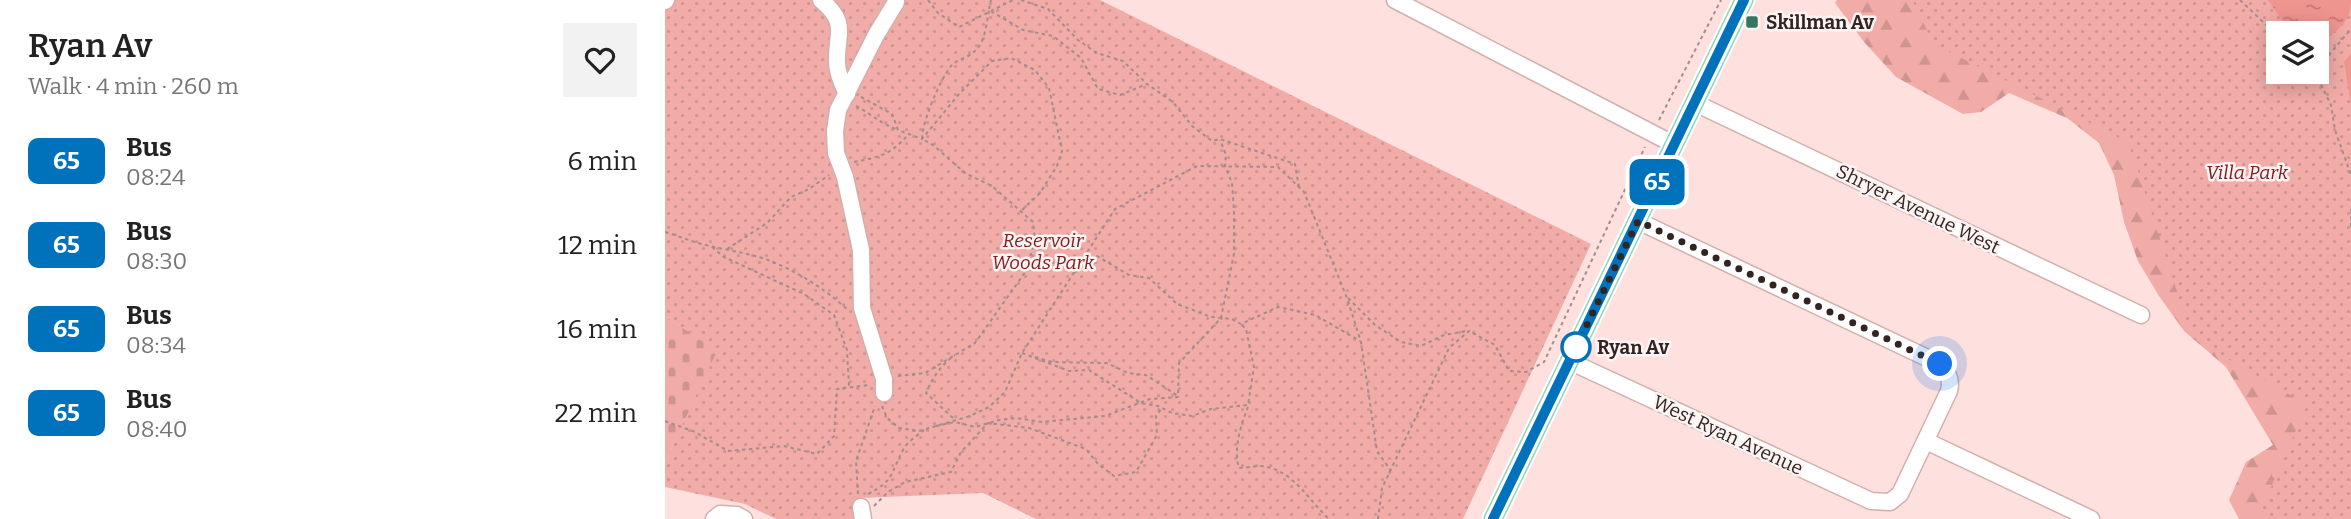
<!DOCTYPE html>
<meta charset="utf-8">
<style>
:root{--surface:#fff;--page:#f2f2f2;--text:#222;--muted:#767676}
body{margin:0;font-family:Bitter,serif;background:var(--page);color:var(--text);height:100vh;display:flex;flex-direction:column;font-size:26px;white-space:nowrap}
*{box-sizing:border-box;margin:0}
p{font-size:23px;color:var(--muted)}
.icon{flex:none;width:38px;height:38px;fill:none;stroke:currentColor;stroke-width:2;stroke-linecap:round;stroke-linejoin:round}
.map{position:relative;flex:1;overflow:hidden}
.sheet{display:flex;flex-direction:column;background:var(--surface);width:665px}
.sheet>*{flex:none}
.badge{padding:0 14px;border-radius:10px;font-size:24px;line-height:46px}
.tools{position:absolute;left:1601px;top:21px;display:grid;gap:14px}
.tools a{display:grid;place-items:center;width:63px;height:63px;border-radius:0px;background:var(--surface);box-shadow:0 4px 18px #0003;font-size:35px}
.you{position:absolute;width:35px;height:35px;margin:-18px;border:5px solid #fff;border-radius:50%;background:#1a73e8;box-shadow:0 0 0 10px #1a73e833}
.map>.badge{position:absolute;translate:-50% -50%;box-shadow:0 0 0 4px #fff}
.round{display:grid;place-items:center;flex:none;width:74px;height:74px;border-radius:0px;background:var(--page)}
.overview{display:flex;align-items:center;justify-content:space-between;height:119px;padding:0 28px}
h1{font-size:33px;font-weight:600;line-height:52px}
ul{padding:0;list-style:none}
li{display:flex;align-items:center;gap:21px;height:84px;padding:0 28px}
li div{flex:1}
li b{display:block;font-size:26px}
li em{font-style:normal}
li .badge{min-width:77px;font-weight:700;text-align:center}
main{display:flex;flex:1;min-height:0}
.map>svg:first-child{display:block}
.forest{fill:url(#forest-firs)}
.cemetery{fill:url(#cemetery-stones)}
.park{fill:url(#park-dots);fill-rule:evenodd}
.water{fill:url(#water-ripples)}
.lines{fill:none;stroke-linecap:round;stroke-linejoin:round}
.minor-casing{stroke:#d2afac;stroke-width:19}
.major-casing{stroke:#fff;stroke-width:23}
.path{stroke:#a38d8b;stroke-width:2;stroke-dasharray:3.5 3.5;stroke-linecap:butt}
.minor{stroke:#fff;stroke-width:16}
.major{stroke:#8bd6bf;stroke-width:19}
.line-casing{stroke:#fff;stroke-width:16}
.line{stroke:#0072bc;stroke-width:10}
.walk{stroke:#312423;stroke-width:7;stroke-dasharray:0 12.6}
.poi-dot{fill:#397661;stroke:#fbf4f3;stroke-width:2.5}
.stop-dot{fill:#fff;stroke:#0072bc;stroke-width:3.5}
.labels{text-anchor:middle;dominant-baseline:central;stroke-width:5;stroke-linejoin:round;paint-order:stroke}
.poi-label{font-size:19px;font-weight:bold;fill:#312423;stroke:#fbf4f3;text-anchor:start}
.park-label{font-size:19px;font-style:italic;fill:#841b21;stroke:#fbf4f3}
.street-label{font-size:19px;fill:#312423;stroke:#fbf4f3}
.stop-label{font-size:19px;font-weight:bold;fill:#312423;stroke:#fbf4f3;text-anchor:start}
</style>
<main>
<section class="sheet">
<div class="overview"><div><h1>Ryan Av</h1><p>Walk · 4 min · 260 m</p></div><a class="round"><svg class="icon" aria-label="heart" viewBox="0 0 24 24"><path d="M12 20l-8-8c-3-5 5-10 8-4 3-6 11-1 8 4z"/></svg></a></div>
<ul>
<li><span class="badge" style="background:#0072bc;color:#fff">65</span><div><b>Bus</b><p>08:24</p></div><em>6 min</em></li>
<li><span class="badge" style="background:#0072bc;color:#fff">65</span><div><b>Bus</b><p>08:30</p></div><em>12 min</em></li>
<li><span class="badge" style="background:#0072bc;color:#fff">65</span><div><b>Bus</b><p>08:34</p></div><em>16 min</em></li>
<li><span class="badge" style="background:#0072bc;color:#fff">65</span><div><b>Bus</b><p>08:40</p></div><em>22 min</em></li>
</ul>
</section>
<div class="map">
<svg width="1686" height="519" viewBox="0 0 1686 519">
<defs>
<pattern id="forest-firs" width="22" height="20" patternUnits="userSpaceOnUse" patternTransform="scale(1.75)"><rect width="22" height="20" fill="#f1aca7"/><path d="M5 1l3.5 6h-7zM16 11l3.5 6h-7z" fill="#cf948f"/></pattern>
<pattern id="cemetery-stones" width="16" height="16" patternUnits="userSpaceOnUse" patternTransform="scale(1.75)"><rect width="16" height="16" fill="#f1aca7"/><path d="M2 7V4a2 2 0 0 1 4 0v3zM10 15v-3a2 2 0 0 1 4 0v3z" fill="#cf948f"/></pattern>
<pattern id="park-dots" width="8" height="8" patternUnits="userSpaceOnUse" patternTransform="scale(1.75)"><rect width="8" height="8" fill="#f1aca7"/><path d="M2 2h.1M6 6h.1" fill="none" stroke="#cf948f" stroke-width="1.8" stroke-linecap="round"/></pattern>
<pattern id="water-ripples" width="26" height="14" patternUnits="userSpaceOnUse" patternTransform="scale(1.75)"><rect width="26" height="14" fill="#ef9590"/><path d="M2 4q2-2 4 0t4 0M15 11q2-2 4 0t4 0" fill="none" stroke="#c27975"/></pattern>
</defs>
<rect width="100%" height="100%" fill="#fee1de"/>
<path class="forest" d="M1172,0H1603L1614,33V72H1652L1686,105V519H1574L1564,500L1581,462L1608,445L1561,367L1519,331L1494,296L1473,261L1459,222L1449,175L1434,143L1402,118L1344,93L1316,112L1298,114L1231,77L1199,42L1170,3Z"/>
<path class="cemetery" d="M0,316L53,351L0,462Z"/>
<g class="park">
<path d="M0,0H435L926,244L798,519H371L318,493L194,498L192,519H111L80,504L0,487V462L52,351L0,316Z"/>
<path d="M1247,0H1686V519H1592L1642,405L1527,338L1464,143L1269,44ZM1614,33H1652V72H1614Z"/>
</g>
<g class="water">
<path d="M1603,0H1686C1686,22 1674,29 1658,42H1652V33C1622,33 1619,23 1603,0Z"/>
<path d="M1686,53V105L1679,62Z"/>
</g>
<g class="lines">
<defs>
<g id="minor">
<path d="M156,0C184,24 171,33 172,62C172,73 177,84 182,94"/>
<path d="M730,0L1010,145"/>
<path d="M0,1L1,0"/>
<path d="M1030,103L1476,315"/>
<path d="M904,361L1206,501L1225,502L1235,494L1284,391C1287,380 1283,372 1275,364L973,221"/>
<path d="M219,393V379L197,308L196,250L180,177L171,153L170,131L173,110L211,35L231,2"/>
<path d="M1261,441L1426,519"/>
<path d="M196,507L198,519"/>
<path d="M49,519L55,514L72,515L79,519"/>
</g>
<path id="major" d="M828,519L1079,0"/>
</defs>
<use href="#minor" class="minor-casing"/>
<use href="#major" class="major-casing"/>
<g class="path">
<path d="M263,0L273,13L294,27L348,0"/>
<path d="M356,0L383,9L413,40L432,53L458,61L481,83"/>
<path d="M1575,0L1614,37"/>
<path d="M324,9L326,0"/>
<path d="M1652,63L1664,55L1686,29"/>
<path d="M1650,72L1666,105L1670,130L1686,175"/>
<path d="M196,97L227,114L233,130L257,139L295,93L327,61L346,58L370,70L384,88L397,151L392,166L375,193L356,211"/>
<path d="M191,106C205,113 216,124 231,129"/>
<path d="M994,120L1056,0"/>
<path d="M189,162C214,157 225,155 242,136"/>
<path d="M1686,209V229"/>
<path d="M0,232C14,236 27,242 41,245C64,251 88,253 110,263C137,274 162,291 183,310"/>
<path d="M47,247L59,257L139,294L169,315L182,350L184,386"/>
<path d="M62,249L102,223L126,197L144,189L164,175"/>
<path d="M409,273L432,256L464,275L484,278L512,304L546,317L567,319L576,324L613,307L650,315L695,341"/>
<path d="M683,298L710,325L736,342L756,346L779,335L802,331"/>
<path d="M357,353L404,371L424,370L476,403L493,406L507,413L527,416L546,409L583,405L589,367L581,329L576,324"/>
<path d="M370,357L387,362L442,363L463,373L481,375L513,396"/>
<path d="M233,376L260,373L310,343L361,271L370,240L368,222L327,186L300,173L268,145L257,139C257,122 275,80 286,66C294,57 307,59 316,43C321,33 322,20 324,10L358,30L388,36L416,58L433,89L455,95L482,84L508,102L527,126L547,141L555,139L630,164L634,188"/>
<path d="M217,406L222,418L234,428L254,431L305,416L324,407L340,392L357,353L450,209L532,166L613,167L639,192L682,298L696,342L712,451L726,471"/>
<path d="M583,407C576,424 568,450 574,468C581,468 588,466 596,466C628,469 643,500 664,519"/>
<path d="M288,418L261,393C268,377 275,366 290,355"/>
<path d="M0,421L30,432L63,451L119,446L152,454L169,436L172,389L205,385"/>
<path d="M271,426L290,422L310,427L334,420L352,418L376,422L440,416L485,399L513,397L514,363L556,318L569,254V211L567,183L560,166L561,155L555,140"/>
<path d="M193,494L191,461L210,406"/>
<path d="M203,494C230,480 225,474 238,450C242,442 252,436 259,430"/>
<path d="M209,506L223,492L240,482L286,472L296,452L323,423L364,428L421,449L433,464L449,476L471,472L492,435L491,416L497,408"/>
<path d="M713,519L717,488L784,348L804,331L830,345L844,371L861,372L879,362L980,147"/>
</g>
<use href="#minor" class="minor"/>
<use href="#major" class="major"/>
</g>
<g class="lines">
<defs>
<path id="line" d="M828,519L1079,0"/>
</defs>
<use href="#line" class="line-casing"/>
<use href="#line" class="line"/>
<path class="walk" d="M911,347L973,221L1275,364"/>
</g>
<rect class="poi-dot" x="1080" y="15" width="14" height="14" rx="3.5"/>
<circle class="stop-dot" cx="911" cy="347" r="14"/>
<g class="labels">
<g class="poi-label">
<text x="1101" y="22">Skillman Av</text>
</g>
<g class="park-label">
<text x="1582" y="172">Villa Park</text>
<text x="378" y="240">Reservoir<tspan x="378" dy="22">Woods Park</tspan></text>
</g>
<g class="street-label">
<text transform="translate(1253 209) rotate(26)">Shryer Avenue West</text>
<text transform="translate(1063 435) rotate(25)">West Ryan Avenue</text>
</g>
<g class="stop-label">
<text x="932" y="347">Ryan Av</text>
</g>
</g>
</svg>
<div class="tools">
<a><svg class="icon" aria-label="layers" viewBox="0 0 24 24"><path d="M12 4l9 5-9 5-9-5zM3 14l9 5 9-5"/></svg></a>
</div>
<div class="you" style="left:1275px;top:364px"></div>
<b class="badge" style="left:992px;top:182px;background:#0072bc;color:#fff">65</b>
</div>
</main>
